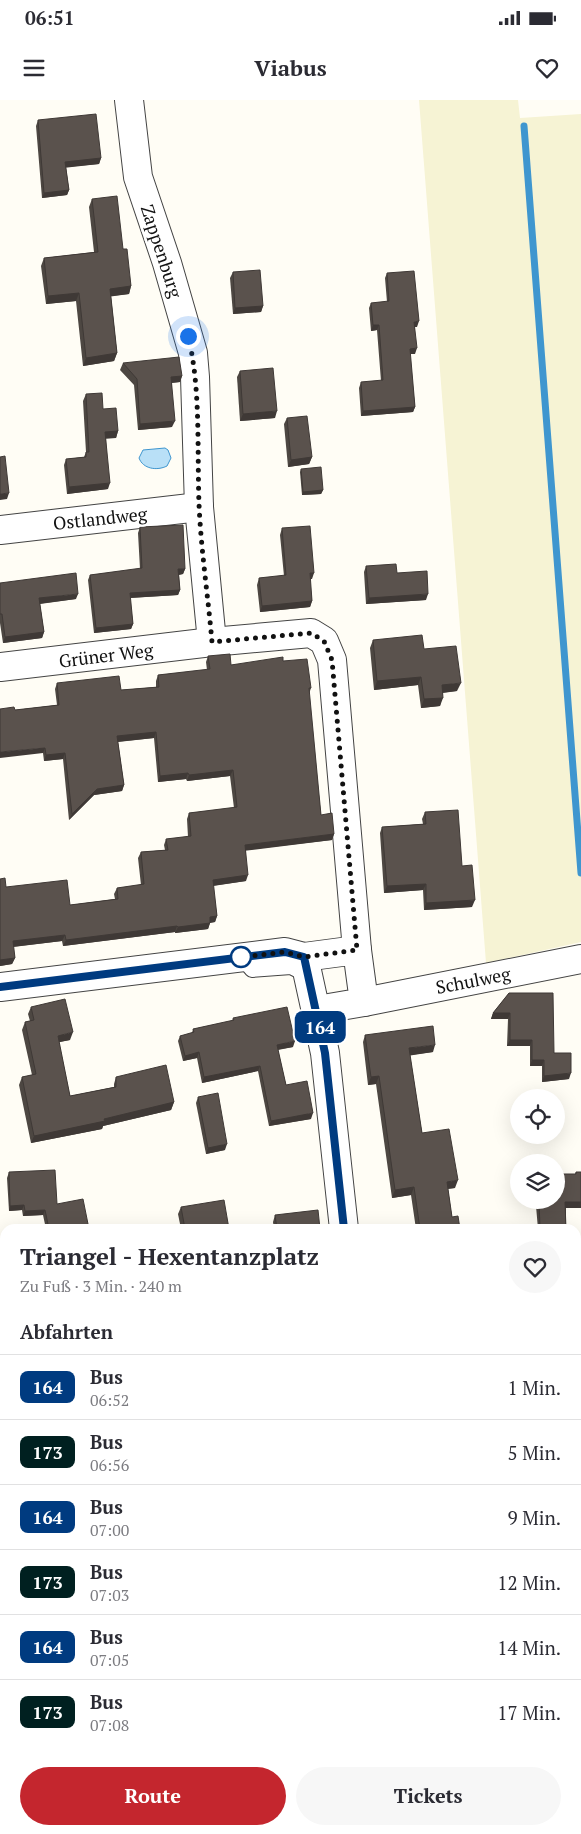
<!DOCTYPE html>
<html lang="de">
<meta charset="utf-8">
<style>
:root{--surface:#fff;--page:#f7f7f7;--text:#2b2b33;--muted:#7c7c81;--line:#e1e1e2;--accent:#c4262e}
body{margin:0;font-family:"PT Serif",serif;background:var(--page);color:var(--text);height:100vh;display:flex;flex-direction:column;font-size:19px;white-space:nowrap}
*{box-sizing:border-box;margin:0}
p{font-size:16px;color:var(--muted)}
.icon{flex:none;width:28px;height:28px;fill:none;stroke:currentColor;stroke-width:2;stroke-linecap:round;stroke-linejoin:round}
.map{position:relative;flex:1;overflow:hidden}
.sheet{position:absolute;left:0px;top:1124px;width:581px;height:611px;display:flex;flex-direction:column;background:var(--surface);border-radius:15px 15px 0 0;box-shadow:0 5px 20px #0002}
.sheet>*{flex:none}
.badge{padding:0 10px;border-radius:8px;font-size:18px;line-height:32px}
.tools{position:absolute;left:510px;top:989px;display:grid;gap:10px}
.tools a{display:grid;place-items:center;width:55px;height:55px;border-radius:50%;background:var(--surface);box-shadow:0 5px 20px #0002;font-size:25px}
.you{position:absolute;width:25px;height:25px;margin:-12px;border:4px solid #fff;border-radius:50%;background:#1a73e8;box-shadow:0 0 0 8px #1a73e833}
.map>.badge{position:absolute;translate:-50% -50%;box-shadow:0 0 0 2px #fff}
h2{padding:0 20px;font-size:19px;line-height:45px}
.round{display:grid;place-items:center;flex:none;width:52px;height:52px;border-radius:26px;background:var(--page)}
.summary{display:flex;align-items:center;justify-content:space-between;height:85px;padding:0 20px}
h1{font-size:24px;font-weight:700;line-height:38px}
.cta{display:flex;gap:10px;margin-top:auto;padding:10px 20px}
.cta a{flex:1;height:58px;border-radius:30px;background:var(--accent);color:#fff;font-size:20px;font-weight:700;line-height:58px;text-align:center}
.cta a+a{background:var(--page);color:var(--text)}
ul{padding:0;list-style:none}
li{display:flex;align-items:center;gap:15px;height:65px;padding:0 20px;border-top:1px solid var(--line)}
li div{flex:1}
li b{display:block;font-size:19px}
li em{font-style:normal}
li .badge{min-width:55px;font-weight:700;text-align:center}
.status{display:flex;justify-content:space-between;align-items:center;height:35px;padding:0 25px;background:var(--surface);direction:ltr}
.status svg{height:14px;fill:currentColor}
header{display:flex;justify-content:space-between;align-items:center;height:65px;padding:0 20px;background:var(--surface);font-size:22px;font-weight:700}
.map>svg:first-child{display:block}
.farmland{fill:#f6f3d4}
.water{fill:#b9e0f7;stroke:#3f96cf}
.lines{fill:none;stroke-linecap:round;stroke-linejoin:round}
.stream{stroke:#3f96cf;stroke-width:7}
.lane-casing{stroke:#444;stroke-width:16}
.street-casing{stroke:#444;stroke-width:30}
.lane{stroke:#fff;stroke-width:14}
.street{stroke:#fff;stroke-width:28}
.wall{fill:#4d4742}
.shaded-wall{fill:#3f3936}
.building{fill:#5a524d;stroke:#3f3936}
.line-casing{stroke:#fff;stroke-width:11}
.line{stroke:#003b80;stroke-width:8}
.walk{stroke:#111;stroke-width:5;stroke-dasharray:0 9}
.stop-dot{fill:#fff;stroke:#003b80;stroke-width:2.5}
.labels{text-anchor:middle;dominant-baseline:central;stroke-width:5;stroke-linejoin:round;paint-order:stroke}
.street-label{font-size:18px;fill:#111;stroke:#fff}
</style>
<div class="status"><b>06:51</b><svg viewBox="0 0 49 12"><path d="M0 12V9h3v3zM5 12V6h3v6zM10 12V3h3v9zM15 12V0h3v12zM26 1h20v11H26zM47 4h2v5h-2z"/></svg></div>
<header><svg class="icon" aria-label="menu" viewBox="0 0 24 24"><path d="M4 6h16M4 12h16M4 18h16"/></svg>Viabus<svg class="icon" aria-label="heart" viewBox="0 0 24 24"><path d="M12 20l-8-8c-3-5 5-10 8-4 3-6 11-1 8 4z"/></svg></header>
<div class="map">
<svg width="581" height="1734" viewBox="0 0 581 1734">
<rect width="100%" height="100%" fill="#fffdf5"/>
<path class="farmland" d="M419,0H518L520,18L581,14V842L486,863Z"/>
<path class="water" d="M165,348L168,350L171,358L167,366C157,371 143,369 139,358L143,350Z"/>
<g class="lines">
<path class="stream" d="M524,26L581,773"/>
<defs>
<path id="lane" d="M241,857L252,870L291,867L305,874"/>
<g id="street">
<path d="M129,0L138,77L167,163L193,253L195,277L199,407L212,542"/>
<path d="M0,430L199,407"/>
<path d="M0,567L212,542L311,533L324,541L332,560L357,850"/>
<path d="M304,857L325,953L344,1129"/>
<path d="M0,887L285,852L304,857L357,850L364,902L317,910"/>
<path d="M364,902L581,859"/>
<path d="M0,1236L5,1235"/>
<path d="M576,1601L581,1600"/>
<path d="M227,1730L228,1734"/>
<path d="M434,1730L435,1734"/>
<path d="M76,1734L83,1730"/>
</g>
</defs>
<use href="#lane" class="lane-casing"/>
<use href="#street" class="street-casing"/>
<use href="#lane" class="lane"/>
<use href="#street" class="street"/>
</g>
<g class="wall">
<path d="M38,20L101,58L99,64L66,67L69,90L67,95L42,98L36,26Z"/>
<path d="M92,99L123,149L131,186L129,194L111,196L117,253L114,261L83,266L76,201L46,204L41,166L44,158L94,152L89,107Z"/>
<path d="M233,172L263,206L261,212L233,214L230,178Z"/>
<path d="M387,173L417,227H415V254H410L415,307L413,312L361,316L359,288L361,282L381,281L377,230L371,231L369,208L371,203L387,202L385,178Z"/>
<path d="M123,263L182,276L180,282L172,283V327L138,330L134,285L120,270Z"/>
<path d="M240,271L275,318L240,321L237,277Z"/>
<path d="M86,294L103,309L118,331L116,338H106L108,389L67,394L64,365L66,359L84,357L86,352L83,301Z"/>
<path d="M287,318L312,357L309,364L288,367L284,324Z"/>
<path d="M301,369L323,390L321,394L302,395L300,372Z"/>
<path d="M140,427L185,469L183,474L179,475L180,490L178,495L130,498L133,524L131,529L94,533L88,480L90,475L140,469L138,433Z"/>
<path d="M282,428L312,479H310L312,501L310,507L260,512L257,485L259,478L284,476L280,435Z"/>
<path d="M366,466L397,473L426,500L366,504L364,472Z"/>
<path d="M0,483L76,499L40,504L44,532L42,538L3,543L0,523Z"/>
<path d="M373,540L424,549L457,591L443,593L440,606L421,608L418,585L374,590L370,548Z"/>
<path d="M208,556L231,565L283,561L311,588L309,594L321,715L334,734L332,740L246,750V781L213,786L217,816L215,822L210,823L208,829L175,833V832L63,846L62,841L13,847L15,858L12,864L0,866V779L6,787L70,805L115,799L114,794L117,788L141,785L138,758L141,752L165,750L164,745L166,739L188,737L187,719L189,713L234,708L230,676L187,681L186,679L158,682L154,638L118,642L124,685L122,691L94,695L69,720L63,659L44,661L43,653L15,610L57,605L55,589L57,583L121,590L156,587V581L158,575L207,570L206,562Z"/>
<path d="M425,712L462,766L472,807L424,810L423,790L384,793L380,733L382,727L423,724L422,719Z"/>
<path d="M509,893L554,953L569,979L542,982V966H530V946H507L508,919H491L493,913Z"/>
<path d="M31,907L70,940L59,942L70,996L114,987V984L116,977L174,1002L171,1010L103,1026L102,1029L31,1043L19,985L22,977L32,975L22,930L25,922L30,921L28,914Z"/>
<path d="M233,918L293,947L278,950L286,985L311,1019L269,1026L258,971L202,983L197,958L183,961L178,941L180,936L192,933L193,929L232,921Z"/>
<path d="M365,935L433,952L410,955L422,1033L455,1088L448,1089L452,1117L460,1129H416L411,1095L392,1098L376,984L368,985L363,942Z"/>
<path d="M198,997L225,1050L206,1054L196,1003Z"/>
<path d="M9,1072L57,1104L89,1129H46L43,1115L23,1116L22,1110L9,1111L7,1078Z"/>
<path d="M576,1072H581V1108H566V1129H538L536,1106L539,1100L557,1099V1080L559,1074H575Z"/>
<path d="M181,1107L229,1129H181L178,1114Z"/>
<path d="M275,1115L320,1129H274L273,1122Z"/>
<path d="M5,1505V1523L3,1512Z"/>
<path d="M5,1567V1636L0,1612V1568Z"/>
<path d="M5,1646V1666L2,1653Z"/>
<path d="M349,1730H406L407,1734H349Z"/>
<path d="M473,1730H517L518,1734H474Z"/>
</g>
<g class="shaded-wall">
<path d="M101,58L99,64L63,68L65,62Z"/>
<path d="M69,90L67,95L42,98L44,93Z"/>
<path d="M131,186L129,194L107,197L110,189Z"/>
<path d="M79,193L76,201L46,204L48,196Z"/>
<path d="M263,206L261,212L233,214L235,208Z"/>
<path d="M419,221L417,227H412L414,222Z"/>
<path d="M373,225H379L377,230L371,231Z"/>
<path d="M417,248L415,254H408L410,249Z"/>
<path d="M117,253L114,261L83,266L86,258Z"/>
<path d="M182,276L180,282L169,283L171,277Z"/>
<path d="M415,307L413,312L361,316L363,311Z"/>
<path d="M277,311L275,318L240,321L243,314Z"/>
<path d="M175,321L172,327L138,330L140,324Z"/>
<path d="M118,331L116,338L103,339L105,332Z"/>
<path d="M312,357L309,364L288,367L291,360Z"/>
<path d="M110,383L108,389L67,394L69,387Z"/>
<path d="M323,390L321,394L302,395L303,392Z"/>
<path d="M9,393L7,399L0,400V394Z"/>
<path d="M178,469H185L183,474L176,475Z"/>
<path d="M310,473H314L312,479H307Z"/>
<path d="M180,490L178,495L128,498L130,493Z"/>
<path d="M78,494L76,499L37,504L39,498Z"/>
<path d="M428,494L426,500L366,504L369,498Z"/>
<path d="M312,501L310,507L260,512L262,506Z"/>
<path d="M133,524L131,529L94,533L96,528Z"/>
<path d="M44,532L42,538L3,543L5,537Z"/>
<path d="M421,577L418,585L374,590L377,581Z"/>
<path d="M461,583L457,591L439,593L442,585Z"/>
<path d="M443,598L440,606L421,608L424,599Z"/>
<path d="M156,632L154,638L115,642L117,636Z"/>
<path d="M45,648L43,653L0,658V652Z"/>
<path d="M65,653L63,659L44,661L46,655Z"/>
<path d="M233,670L230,676L187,681L189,675Z"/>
<path d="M188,673L186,679L158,682L160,676Z"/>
<path d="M124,685L122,691L94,695L69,720L72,714L97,689Z"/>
<path d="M334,734L332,740L243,751L245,745Z"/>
<path d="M248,775L246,781L211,786L213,780Z"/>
<path d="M426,784L423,790L384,793L387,786Z"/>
<path d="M475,800L472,807L424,810L426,803Z"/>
<path d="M217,816L215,822L207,823L210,817Z"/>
<path d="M210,823L208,829L175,833L178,827Z"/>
<path d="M177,826L175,832L63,846L66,840Z"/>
<path d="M65,835L62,841L11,847L13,841Z"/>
<path d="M15,858L12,864L0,866V860Z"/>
<path d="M493,913H510L508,919H491Z"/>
<path d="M73,932L70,940L55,943L58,936Z"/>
<path d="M510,940H532L530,946H507Z"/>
<path d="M295,941L293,947L275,950L277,945Z"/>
<path d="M435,945L433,952L407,956L409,948Z"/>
<path d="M199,952L197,958L183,961L185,956Z"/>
<path d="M532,960H544L542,966H530Z"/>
<path d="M260,966L258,971L202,983L204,977Z"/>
<path d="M571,973L569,979L542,982L544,976Z"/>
<path d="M379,976L376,984L368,985L371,977Z"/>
<path d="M174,1002L171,1010L103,1026L102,1029L31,1043L34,1036Z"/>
<path d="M313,1013L311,1019L269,1026L271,1021Z"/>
<path d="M227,1044L225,1050L206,1054L208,1048Z"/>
<path d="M458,1080L455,1088L444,1089L447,1082Z"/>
<path d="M414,1087L411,1095L392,1098L395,1090Z"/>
<path d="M565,1102H581V1108H563Z"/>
<path d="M24,1105L22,1110L9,1111L10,1106Z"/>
<path d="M45,1110L43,1115L23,1116L25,1111Z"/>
<rect x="576" y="1219" width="5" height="3"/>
<rect x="576" y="1330" width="5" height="6"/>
<path d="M581,1560V1565L576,1566V1561Z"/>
<path d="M581,1712V1718L576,1719V1713Z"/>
<path d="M30,1730H46L43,1732L33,1734H29Z"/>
</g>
<g class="building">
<path d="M96,14L101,58L65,62L69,90L44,93L38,20Z"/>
<path d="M117,96L123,149H127L131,186L110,189L117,253L86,258L79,193L48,196L44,158L98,152L92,99Z"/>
<path d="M260,170L263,206L235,208L233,172Z"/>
<path d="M414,171L419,221L414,222L417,248L410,249L415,307L363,311L361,282L383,280L379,225H373L371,203L389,201L387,173Z"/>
<path d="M179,257L182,276L171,277L175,321L140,324L137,279L123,263Z"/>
<path d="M273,268L277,311L243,314L240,271Z"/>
<path d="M102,293L103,309L116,308L118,331L105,332L110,383L69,387L66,359L86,357V352H89L86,294Z"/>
<path d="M307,316L312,357L291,360L287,318Z"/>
<path d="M5,356L9,393L0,394V357Z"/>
<path d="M321,367L323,390L303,392L301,369Z"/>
<path d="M183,425L185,469H178L180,490L130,493L133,524L96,528L90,475L142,468L140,427Z"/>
<path d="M310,426L314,473H310L312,501L262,506L259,478L286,475L282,428Z"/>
<path d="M396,464L397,473L427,471L428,494L369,498L366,466Z"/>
<path d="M76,473L78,494L39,498L44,532L5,537L2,514H0V483Z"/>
<path d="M422,535L424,549L456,546L461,583L442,585L443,598L424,599L421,577L377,581L373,540Z"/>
<path d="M230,554L231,565L283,557V561L307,559L311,588H309L321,715L332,713L334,734L245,745L248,775L213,780L217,816L210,817V823L178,827L177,826L66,840L65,835L13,841L15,858L0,860V779L5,778L6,787L67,780L70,805L118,799L117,788L144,784L141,752L168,750L166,739L191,736L189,713L237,707L233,670L189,675L188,673L160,676L156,632L117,636L124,685L97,689L72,714L65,653L46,655L45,648L0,652V609L14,607L15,610L59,605L57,583L119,576L121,590L159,587L158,575L210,569L208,556Z"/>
<path d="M458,710L462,766L472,765L475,800L426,803V784L387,786L382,727L426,724L425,712Z"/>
<path d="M509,893H553L554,953H571V973L544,976V960H532V940H510V913H493Z"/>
<path d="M65,899L73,932L58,936L70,996L116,987V977L166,965L174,1002L104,1019L105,1021L34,1036L22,977L36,974L25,922L34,920L31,907Z"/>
<path d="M287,907L295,941L277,945L286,985L307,981L313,1013L271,1021L260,966L204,977L199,952L185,956L180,936L194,932L193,929L234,920L233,918Z"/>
<path d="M433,926L435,945L409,948L422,1033L449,1029L458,1080L447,1082L452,1117L458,1116L460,1129H420L414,1087L395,1090L379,976L371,977L365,935Z"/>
<path d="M218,993L227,1044L208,1048L198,997Z"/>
<path d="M55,1070L57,1104L83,1099L89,1129H49L45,1110L25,1111L24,1105L10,1106L9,1072Z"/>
<path d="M576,1072H581V1102H565L566,1129H540L539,1100L559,1099V1074H576Z"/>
<path d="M224,1100L229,1129H185L181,1107Z"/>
<path d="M318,1110L320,1129H277L275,1115Z"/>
<path d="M576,1187L581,1188V1219H576Z"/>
<rect x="576" y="1299" width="5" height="31"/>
<path d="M581,1524V1560L576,1561V1525Z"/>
<path d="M5,1567V1617L2,1604H0V1568Z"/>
<path d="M581,1649V1712L576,1713V1650Z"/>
<path d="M259,1730H312L313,1734H260Z"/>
<path d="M352,1730H406L407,1734H353Z"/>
<path d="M476,1730H517L518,1734H477Z"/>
</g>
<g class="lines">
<defs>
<path id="line" d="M0,887L285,852L304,857L325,953L344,1129"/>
</defs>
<use href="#line" class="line-casing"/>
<use href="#line" class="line"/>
<path class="walk" d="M188,236C201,287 197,351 199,404C201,450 208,496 212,542L311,533L324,541L332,560L357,850L304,857L285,852L241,857"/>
</g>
<circle class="stop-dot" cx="241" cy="857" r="10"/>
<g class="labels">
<g class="street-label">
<text transform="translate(162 151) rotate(72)">Zappenburg</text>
<text transform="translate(100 418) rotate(-6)">Ostlandweg</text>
<text transform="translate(106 555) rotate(-7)">Grüner Weg</text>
<text transform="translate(473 880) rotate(-11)">Schulweg</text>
</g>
</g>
</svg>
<div class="tools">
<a><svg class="icon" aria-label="locate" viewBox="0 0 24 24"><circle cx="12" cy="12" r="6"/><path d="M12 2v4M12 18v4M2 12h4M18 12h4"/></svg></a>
<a><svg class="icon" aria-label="layers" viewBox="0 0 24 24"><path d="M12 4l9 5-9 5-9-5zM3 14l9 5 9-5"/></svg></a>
</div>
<div class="you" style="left:188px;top:236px"></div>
<b class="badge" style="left:320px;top:927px;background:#003b80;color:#fff">164</b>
<section class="sheet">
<div class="summary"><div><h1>Triangel - Hexentanzplatz</h1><p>Zu Fuß · 3 Min. · 240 m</p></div><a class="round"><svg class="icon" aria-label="heart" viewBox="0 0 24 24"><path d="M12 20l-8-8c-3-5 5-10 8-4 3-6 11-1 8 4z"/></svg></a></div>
<h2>Abfahrten</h2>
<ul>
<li><span class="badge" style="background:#003b80;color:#fff">164</span><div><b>Bus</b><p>06:52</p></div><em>1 Min.</em></li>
<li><span class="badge" style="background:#002020;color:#fff">173</span><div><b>Bus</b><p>06:56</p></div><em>5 Min.</em></li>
<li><span class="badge" style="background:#003b80;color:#fff">164</span><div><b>Bus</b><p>07:00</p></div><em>9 Min.</em></li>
<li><span class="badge" style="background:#002020;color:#fff">173</span><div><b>Bus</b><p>07:03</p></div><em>12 Min.</em></li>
<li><span class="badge" style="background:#003b80;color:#fff">164</span><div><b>Bus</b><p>07:05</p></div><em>14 Min.</em></li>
<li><span class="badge" style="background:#002020;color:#fff">173</span><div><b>Bus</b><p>07:08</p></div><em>17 Min.</em></li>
</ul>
<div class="cta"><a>Route</a><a>Tickets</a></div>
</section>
</div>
